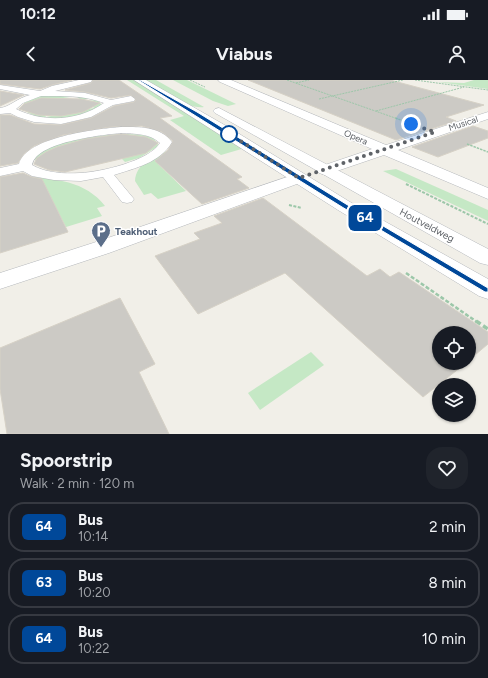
<!DOCTYPE html>
<meta charset="utf-8">
<style>
:root{--surface:#171b24;--page:#20242c;--text:#f1f3f6;--muted:#9ea1a6;--line:#363941}
body{margin:0;font-family:Figtree,sans-serif;background:var(--page);color:var(--text);height:100vh;display:flex;flex-direction:column;font-size:15px;white-space:nowrap}
*{box-sizing:border-box;margin:0}
p{font-size:13px;color:var(--muted)}
.icon{flex:none;width:22px;height:22px;fill:none;stroke:currentColor;stroke-width:2;stroke-linecap:round;stroke-linejoin:round}
.map{position:relative;height:354px;overflow:hidden}
.sheet{display:flex;flex-direction:column;background:var(--surface);flex:1}
.sheet>*{flex:none}
.badge{padding:0 8px;border-radius:6px;font-size:14px;line-height:26px}
.controls{position:absolute;left:432px;top:246px;display:grid;gap:8px}
.controls a{display:grid;place-items:center;width:44px;height:44px;border-radius:50%;background:var(--surface);box-shadow:0 1px 3px #0004;font-size:20px}
.you{position:absolute;width:20px;height:20px;margin:-10px;border:3px solid #fff;border-radius:50%;background:#1a73e8;box-shadow:0 0 0 6px #1a73e833}
.map>.badge{position:absolute;translate:-50% -50%;box-shadow:0 0 0 2px #fff}
.round{display:grid;place-items:center;flex:none;width:42px;height:42px;border-radius:16px;background:var(--page)}
.summary{display:flex;align-items:center;justify-content:space-between;height:68px;padding:0 20px}
h1{font-size:19px;font-weight:700;line-height:30px}
ul{padding:0;list-style:none}
li{display:flex;align-items:center;gap:12px;height:50px;margin:0 8px 6px;padding:0 12px;border:2px solid var(--line);border-radius:16px}
li div{flex:1}
li b{display:block;font-size:15px}
li em{font-style:normal}
li .badge{min-width:44px;font-weight:700;text-align:center}
.status{display:flex;justify-content:space-between;align-items:center;height:28px;padding:0 20px;background:var(--surface);direction:ltr}
.status svg{height:11px;fill:currentColor}
header{display:flex;justify-content:space-between;align-items:center;height:52px;padding:0 20px;background:var(--surface);font-size:18px;font-weight:700}
.map>svg:first-child{display:block}
.green{fill:#c5e8c5}
.building{fill:#cccac5;stroke:#d6d1c6}
.lines{fill:none;stroke-linecap:round;stroke-linejoin:round}
.pedestrian-casing{stroke:#b5b8bc;stroke-width:1}
.minor-casing{stroke:#b5b8bc;stroke-width:1}
.tertiary-casing{stroke:#b5b8bc;stroke-width:1}
.path-far4{stroke:#9cc7a9;stroke-width:1;stroke-dasharray:2 1;stroke-linecap:butt}
.path-far3{stroke:#9cc7a9;stroke-width:1.5;stroke-dasharray:2.5 1;stroke-linecap:butt}
.path-far2{stroke:#9cc7a9;stroke-width:2;stroke-dasharray:3 1.5;stroke-linecap:butt}
.path-far1{stroke:#9cc7a9;stroke-width:2.5;stroke-dasharray:4 2;stroke-linecap:butt}
.path{stroke:#9cc7a9;stroke-width:3.5;stroke-dasharray:5.5 3;stroke-linecap:butt}
.pedestrian{fill:#fff;fill-rule:evenodd}
.minor{fill:#fff;fill-rule:evenodd}
.tertiary{fill:#fff;fill-rule:evenodd}
.line{fill:#004899;stroke:#fff}
.walk{stroke:#5f6368;stroke-width:4;stroke-dasharray:0 7.2}
.stop-dot{fill:#fff;stroke:#004899;stroke-width:2}
.labels{text-anchor:middle;dominant-baseline:central;stroke-width:3;stroke-linejoin:round;paint-order:stroke}
.far-street-label{font-size:9px;fill:#5f6368;stroke:#fff}
.street-label{font-size:10px;fill:#5f6368;stroke:#fff}
.service-label{font-size:10px;font-weight:bold;fill:#4e5e75;stroke:#fff;text-anchor:start}
</style>
<div class="status"><b>10:12</b><svg viewBox="0 0 49 12"><path d="M0 12V9h3v3zM5 12V6h3v6zM10 12V3h3v9zM15 12V0h3v12zM26 1h20v11H26zM47 4h2v5h-2z"/></svg></div>
<header><svg class="icon" aria-label="back" viewBox="0 0 24 24"><path d="M15 5l-7 7 7 7"/></svg>Viabus<svg class="icon" aria-label="person" viewBox="0 0 24 24"><circle cx="12" cy="8" r="4"/><path d="M4 21q1-7 8-7t8 7"/></svg></header>
<div class="map">
<svg width="488" height="354" viewBox="0 0 488 354">
<rect width="100%" height="100%" fill="#f1efe8"/>
<g class="green">
<path d="M127,0H135L245,68L221,75L170,40L184,36Z"/>
<path d="M144,0H156L204,27C189,30 157,8 144,0Z"/>
<path d="M173,0H187L236,24L228,26L213,21Z"/>
<path d="M474,0H488V9L438,2L464,3Z"/>
<path d="M62,15H80L94,18L81,20L76,16L37,22L46,37L94,28L88,21L97,20L102,25C91,39 35,45 23,28L24,23L40,16Z"/>
<path d="M128,54C138,55 153,54 158,64L157,67L139,78L125,82L121,78L36,82L35,79C44,60 109,54 128,54Z"/>
<path d="M168,71L158,84L186,111L158,119L151,113L144,115L135,101C136,84 153,76 168,71Z"/>
<path d="M396,89L488,130V141L383,91Z"/>
<path d="M24,97C54,98 86,101 105,126L97,128L102,136L66,147L44,104L33,107Z"/>
<path d="M311,272L324,285L260,330L248,313Z"/>
</g>
<g class="building">
<path d="M0,0H72L52,5L40,9L0,4Z"/>
<path d="M93,0H119L172,36L160,38L242,97L237,99L249,108L202,124L155,81L168,70L173,61L162,52L142,46L110,47L63,55L34,66L24,74L18,83L0,86V35H10L34,44L61,45L91,38L114,26L134,22L136,20L131,15L111,18L85,12L65,10L91,3Z"/>
<path d="M248,0H390L484,25L446,37L456,41L396,60Z"/>
<path d="M0,11L24,15L0,26Z"/>
<path d="M41,18L81,19L100,23L83,32L61,36L38,35L19,29L24,24Z"/>
<path d="M473,46L488,51V58L438,77L412,67Z"/>
<path d="M121,54L146,57L158,63L146,73L65,92L49,90L34,84L37,78L46,72L57,67L85,59Z"/>
<path d="M23,93L32,97L42,99L68,152L0,173V97Z"/>
<path d="M263,118L367,196L380,189L390,197L399,192L488,252V264L469,280V253H439V283H466L423,317L285,193L198,234L155,176L200,159L194,153L222,143L214,136Z"/>
<path d="M120,218L155,284L139,292L169,354H7L0,309V268Z"/>
</g>
<g class="lines">
<defs>
<g id="pedestrian">
<path d="M79,0H92L91,2L55,11L85,13L111,20L131,16L135,19L134,21L113,25L91,37L61,44L34,42L18,37L10,33L0,34V28C10,27 17,18 30,15L0,9V5L40,11L52,6ZM41,16C62,16 84,15 104,23C78,41 44,43 16,29L23,23Z"/>
<path d="M121,47C138,47 160,46 172,62C160,83 135,88 114,95L134,119L132,122L127,123L122,122L103,97L81,101L54,100L32,96L23,91L0,96V88L19,84C26,57 97,49 121,47ZM121,53C136,54 149,53 160,63C149,81 101,92 80,93C64,94 46,93 32,85C36,62 101,55 121,53Z"/>
</g>
<g id="minor">
<path d="M218,0H231L386,65L488,32V39L398,70L488,108V119L384,75L331,93L325,95L319,93L317,90L319,87L372,69L220,2Z"/>
<path d="M299,93L305,95L307,98L305,101L109,173L0,209V193L93,163Z"/>
</g>
<g id="tertiary">
<path d="M134,0H146L228,47L350,122L488,199V219L479,216L338,130Z"/>
<path d="M219,28L488,169V185L480,183L215,33L213,31L215,29Z"/>
</g>
</defs>
<use href="#pedestrian" class="pedestrian-casing"/>
<use href="#minor" class="minor-casing"/>
<use href="#tertiary" class="tertiary-casing"/>
<g class="path-far4">
<path d="M190,0L205,7"/>
<path d="M287,0L398,39"/>
<path d="M415,0L488,10"/>
<path d="M296,3L309,0"/>
<path d="M319,19L403,0"/>
<path d="M376,31L464,7"/>
</g>
<g class="path-far3">
<path d="M395,38L404,41"/>
<path d="M467,64L488,72"/>
</g>
<g class="path-far2">
<path d="M406,104L488,144"/>
<path d="M289,125L302,128"/>
</g>
<path class="path-far1" d="M406,193L477,242"/>
<path class="path" d="M476,241L488,249"/>
<use href="#pedestrian" class="pedestrian"/>
<use href="#minor" class="minor"/>
<use href="#tertiary" class="tertiary"/>
</g>
<path class="line" d="M138,0H140L197,32L346,124L488,208V212H485L342,127Z"/>
<g class="lines">
<path class="walk" d="M229,54L223,50L299,98L435,52L411,44"/>
</g>
<defs>
<symbol id="parking-pin" viewBox="-11 -11 22 30"><path d="M0 17L-7.5 6A9.5 9.5 0 1 1 7.5 6Z" fill="#5c6f8a" stroke="#fff"/><path d="M-3.5-5.5H1a3.5 3.5 0 0 1 0 7H-1V5.5H-3.5ZM-1-3.4V-.6H.8a1.4 1.4 0 0 0 0-2.8Z" fill="#fff"/></symbol>
</defs>
<g fill-rule="evenodd">
<use href="#parking-pin" x="90" y="140" width="22" height="30"/>
</g>
<circle class="stop-dot" cx="229" cy="54" r="8"/>
<g class="labels">
<g class="far-street-label">
<text transform="translate(463 43) rotate(-18)">Musical</text>
<text transform="translate(356 57) rotate(23)">Opera</text>
</g>
<g class="street-label">
<text transform="translate(427 145) rotate(28)">Houtveldweg</text>
</g>
<g class="service-label">
<text x="115" y="151">Teakhout</text>
</g>
</g>
</svg>
<div class="controls">
<a><svg class="icon" aria-label="locate" viewBox="0 0 24 24"><circle cx="12" cy="12" r="6"/><path d="M12 2v4M12 18v4M2 12h4M18 12h4"/></svg></a>
<a><svg class="icon" aria-label="layers" viewBox="0 0 24 24"><path d="M12 4l9 5-9 5-9-5zM3 14l9 5 9-5"/></svg></a>
</div>
<div class="you" style="left:411px;top:44px"></div>
<b class="badge" style="left:365px;top:138px;background:#004899;color:#fff">64</b>
</div>
<section class="sheet">
<div class="summary"><div><h1>Spoorstrip</h1><p>Walk · 2 min · 120 m</p></div><a class="round"><svg class="icon" aria-label="heart" viewBox="0 0 24 24"><path d="M12 20l-8-8c-3-5 5-10 8-4 3-6 11-1 8 4z"/></svg></a></div>
<ul>
<li><span class="badge" style="background:#004899;color:#fff">64</span><div><b>Bus</b><p>10:14</p></div><em>2 min</em></li>
<li><span class="badge" style="background:#004899;color:#fff">63</span><div><b>Bus</b><p>10:20</p></div><em>8 min</em></li>
<li><span class="badge" style="background:#004899;color:#fff">64</span><div><b>Bus</b><p>10:22</p></div><em>10 min</em></li>
</ul>
</section>
